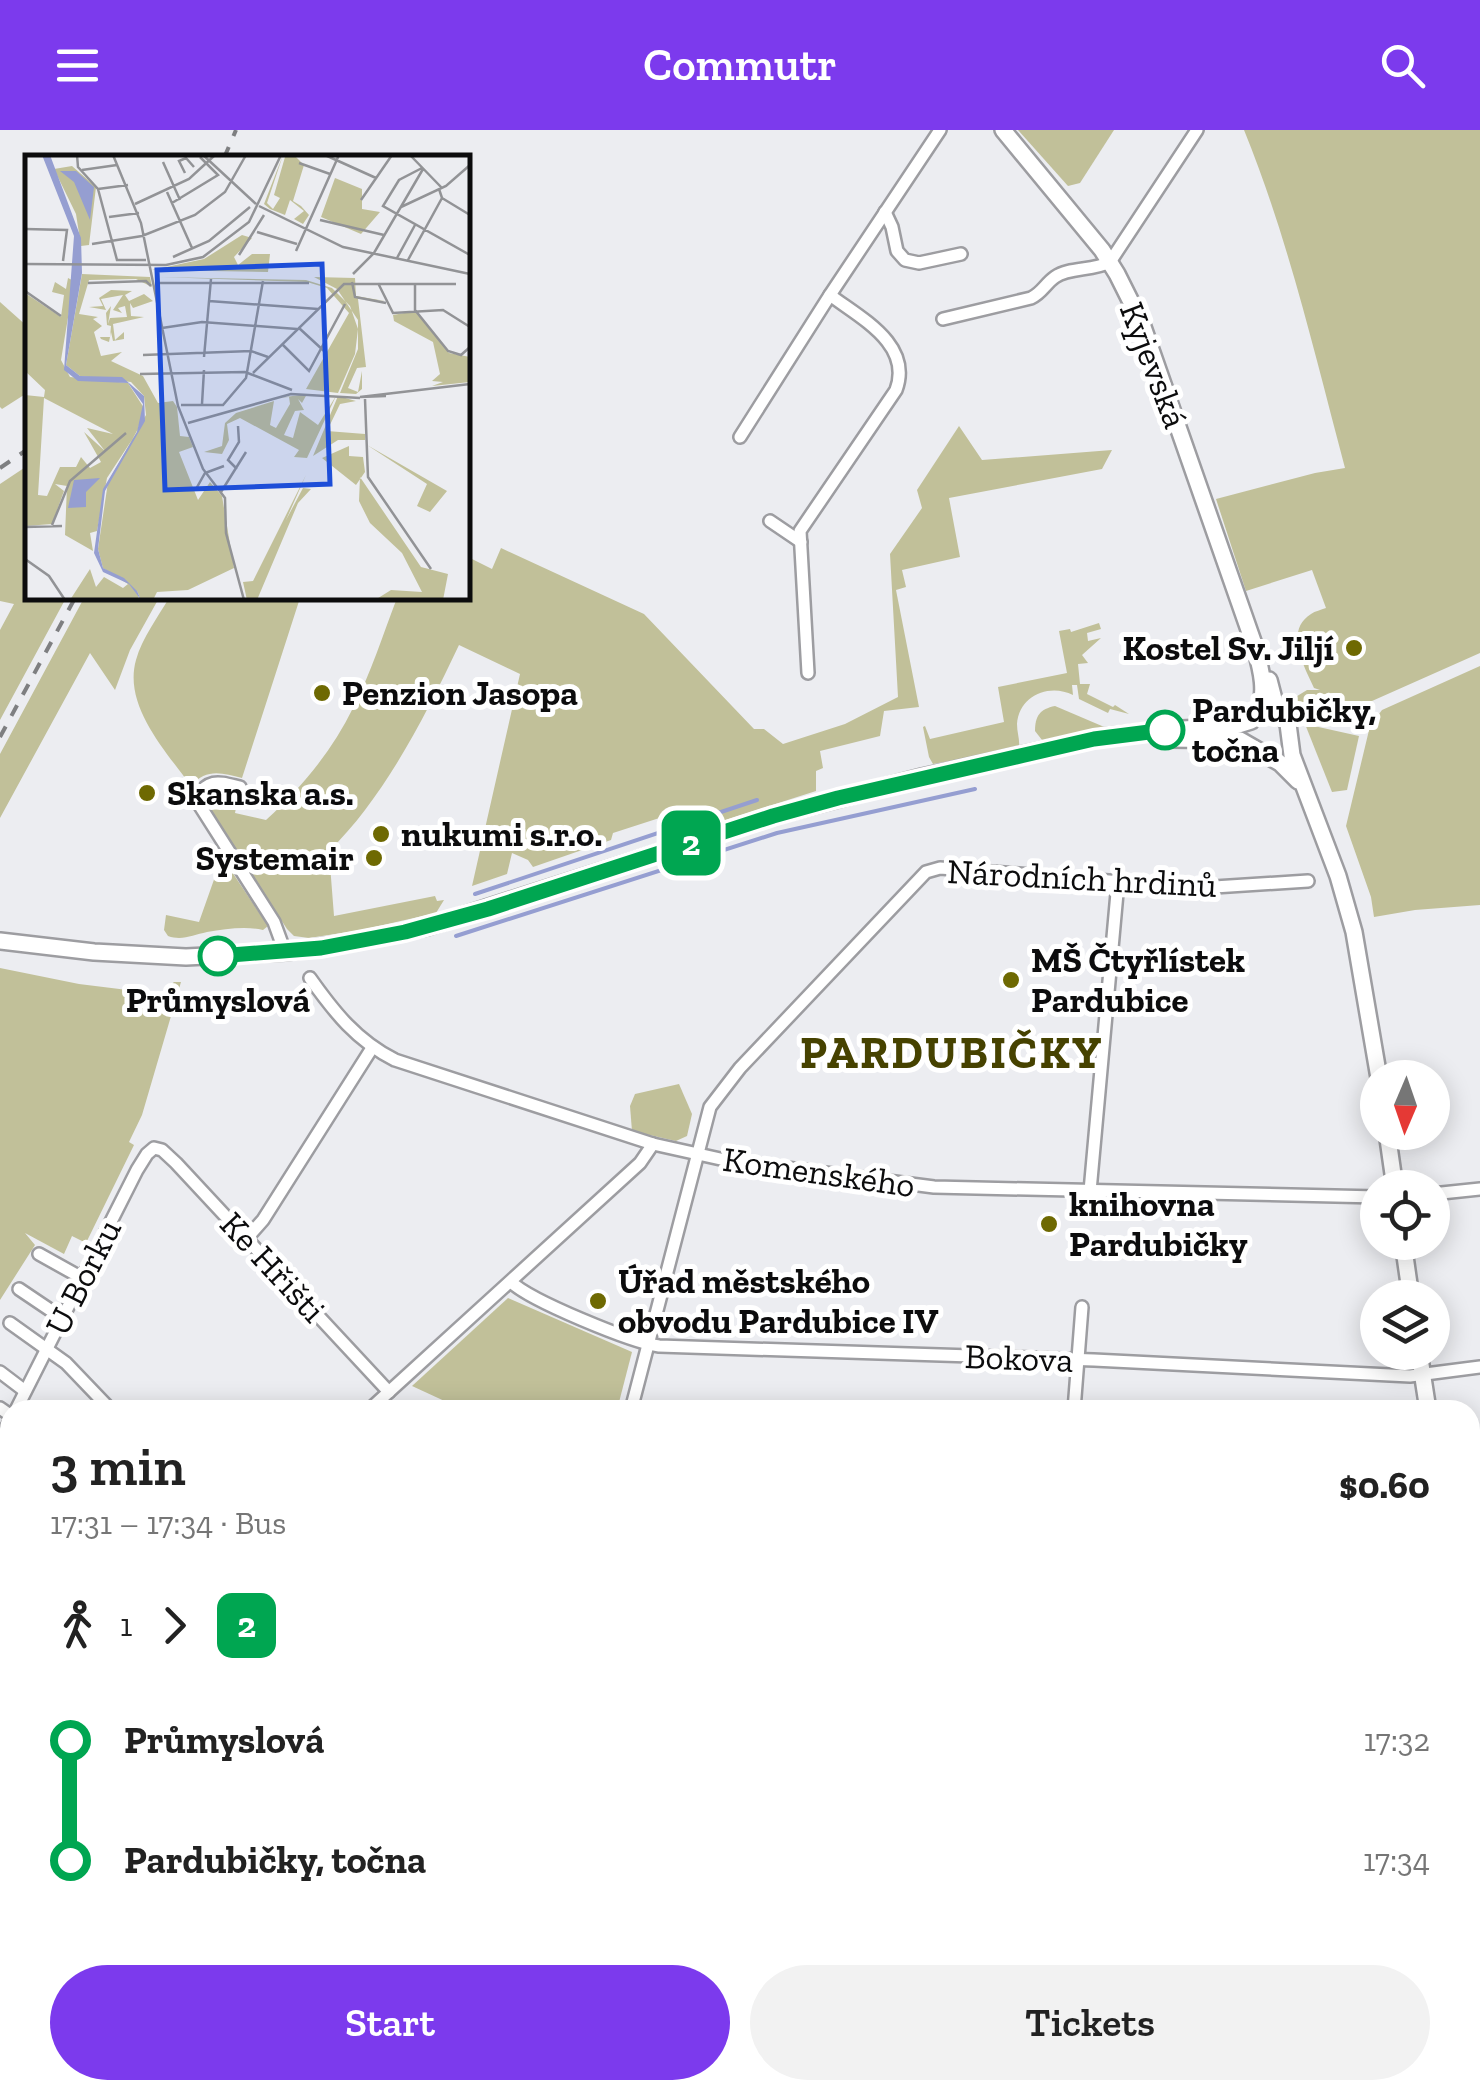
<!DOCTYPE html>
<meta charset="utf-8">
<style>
:root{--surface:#fff;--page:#f2f2f2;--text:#222;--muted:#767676;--accent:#7c3aed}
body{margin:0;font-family:"Zilla Slab",serif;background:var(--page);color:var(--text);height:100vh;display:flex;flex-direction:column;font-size:38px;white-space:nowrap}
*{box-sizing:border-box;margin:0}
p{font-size:32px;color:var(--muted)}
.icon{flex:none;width:55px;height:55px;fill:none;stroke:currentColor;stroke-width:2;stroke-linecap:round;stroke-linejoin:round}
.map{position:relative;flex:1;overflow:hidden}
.panel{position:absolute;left:0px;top:1270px;width:1480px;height:700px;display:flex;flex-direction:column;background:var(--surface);border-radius:30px 30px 0 0;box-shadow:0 5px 25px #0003}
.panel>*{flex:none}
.badge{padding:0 20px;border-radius:15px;font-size:35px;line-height:65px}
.needle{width:65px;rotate:182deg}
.controls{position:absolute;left:1360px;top:930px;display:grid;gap:20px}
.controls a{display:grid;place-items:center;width:90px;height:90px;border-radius:50%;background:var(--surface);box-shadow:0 5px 25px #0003;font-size:50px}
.map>.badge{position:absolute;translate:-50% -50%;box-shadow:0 0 0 5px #fff}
.legs{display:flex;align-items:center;gap:15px;height:110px;padding:0 50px;font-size:32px}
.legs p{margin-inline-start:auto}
.overview{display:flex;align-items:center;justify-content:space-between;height:170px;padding:0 50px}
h1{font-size:55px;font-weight:600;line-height:75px}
.cta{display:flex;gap:20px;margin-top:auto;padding:20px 50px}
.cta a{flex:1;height:115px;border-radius:60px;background:var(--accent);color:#fff;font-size:40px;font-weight:600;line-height:115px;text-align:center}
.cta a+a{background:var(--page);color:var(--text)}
ul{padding:0 50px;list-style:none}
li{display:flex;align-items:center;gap:35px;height:120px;font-size:38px}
li i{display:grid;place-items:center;width:15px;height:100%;margin:0 12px;background:currentColor}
li i::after{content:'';width:25px;height:25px;margin:-12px;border:8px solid;border-radius:50%;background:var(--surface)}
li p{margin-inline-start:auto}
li:first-child i{background:linear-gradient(#0000 50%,currentColor 0)}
li:last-child i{background:linear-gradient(currentColor 50%,#0000 0)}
header{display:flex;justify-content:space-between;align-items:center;height:130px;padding:0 50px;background:var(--accent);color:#fff;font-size:45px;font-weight:600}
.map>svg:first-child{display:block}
.green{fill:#c1c099}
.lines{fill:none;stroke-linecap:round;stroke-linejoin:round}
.stream{stroke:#959ed1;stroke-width:4}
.street-casing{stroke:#9d9da1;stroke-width:16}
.secondary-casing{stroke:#9d9da1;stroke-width:20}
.street{stroke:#fff;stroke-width:11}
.secondary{stroke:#fff;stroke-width:15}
.rail{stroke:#7e7f81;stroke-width:4;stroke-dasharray:12 12;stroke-linecap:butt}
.line-1-casing{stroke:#fff;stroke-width:22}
.line-1{stroke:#00a651;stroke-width:15}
.poi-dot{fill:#6e6902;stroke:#fff;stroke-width:4}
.stop-1-dot{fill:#fff;stroke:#00a651;stroke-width:5}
.labels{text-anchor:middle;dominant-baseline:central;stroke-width:10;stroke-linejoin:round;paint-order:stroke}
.street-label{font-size:35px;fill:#0c0c0d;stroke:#fff}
.poi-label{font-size:35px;font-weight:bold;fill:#0c0c0d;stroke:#fff;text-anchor:start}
.stop-label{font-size:35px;font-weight:bold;fill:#0c0c0d;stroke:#fff;text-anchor:start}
.district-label{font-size:45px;font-weight:bold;letter-spacing:2.5px;fill:#464200;stroke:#fff}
.inset-road{fill:none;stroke:#929396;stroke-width:2.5}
.view{fill:#1d4ed8;fill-opacity:0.15;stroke:#1d4ed8;stroke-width:5}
.inset-edge{fill:none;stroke:#0c0c0d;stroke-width:5}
</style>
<header><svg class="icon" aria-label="menu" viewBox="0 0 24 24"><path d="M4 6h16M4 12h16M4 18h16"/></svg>Commutr<svg class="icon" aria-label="search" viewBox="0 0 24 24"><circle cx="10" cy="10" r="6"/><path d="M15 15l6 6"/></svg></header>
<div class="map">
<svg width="1480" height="1970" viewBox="0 0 1480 1970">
<rect width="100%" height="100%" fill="#ecedf1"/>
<g class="green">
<path d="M1018,0H1114L1080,53L1068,56Z"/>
<path d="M1244,0H1480V523L1372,571H1365L1364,577L1319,567L1315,588H1305L1294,568L1307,560H1320L1314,558C1304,536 1284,501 1311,484C1315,481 1321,480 1326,478L1312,440L1246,461L1216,369L1315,343L1345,338C1315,225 1288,108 1244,0Z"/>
<path d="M0,172L28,197L27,263L2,279L0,277Z"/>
<path d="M959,296L982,330L1112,320L1102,339L949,368L960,427L902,440L906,457L896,460L919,577L884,581L880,606L820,621L823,638L816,641V661L688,702L681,681L613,703L611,710L533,737L528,730L512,723L507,744L472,756L520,544L459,515C432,572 403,630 365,680C354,695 341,708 329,722L334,786L435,766L437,771L444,770L436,783L361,800L309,808L294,806L287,799L210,681L209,669L220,659L239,663L235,683L266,690C302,657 332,621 353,578C371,543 383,504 397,468H468V427L492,439L501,418L644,484L754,599H764L783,614L845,594L898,567L890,424L922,378L917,360Z"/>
<path d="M27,336L28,468H66L0,590V500L14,474L0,471V354Z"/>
<path d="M84,468H159L130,520L115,560L90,523L0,688V624Z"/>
<path d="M169,468H300L242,648C222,643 206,638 191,656C166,621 123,576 136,530C142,508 158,487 169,468Z"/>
<path d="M1099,493L1101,499L1087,503L1088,511L1101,508L1082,525L1088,533L1078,534L1080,554H1090L1087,564L1113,577L1115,575L1129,584L1110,579L1108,583L1079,569L1077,555H1072L1073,565C1050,553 1019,565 1017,594C1017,603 1020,609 1019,618L933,634L929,627L923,597L925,596L930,609L1004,592L998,557L1067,543L1059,501L1070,499L1071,502Z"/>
<path d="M1480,536V775L1415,780L1374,787L1371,767L1346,696L1370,596L1382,580Z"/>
<path d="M1055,576L1109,599L1050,612L1042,610L1035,601C1035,586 1040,579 1055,576Z"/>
<path d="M1305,594L1359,606L1347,660L1332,662Z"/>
<path d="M222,727L268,796L263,800C245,796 226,799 207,802C193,805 182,811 168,806L164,800L166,785L199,792Z"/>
<path d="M0,838L79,854L160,864L174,852H181L142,985L129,1012L134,1015L86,1113L72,1106L64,1124L25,1103L35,1115L0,1170Z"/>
<path d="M679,954L692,984L687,1006L676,1011L632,1001L630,976L635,964Z"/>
<path d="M508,1168L632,1222L617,1280H464L412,1256Z"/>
<path d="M0,1885H10V1960H62L61,1970H0Z"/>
<path d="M480,1960H873L865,1970H479Z"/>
<path d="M884,1960H1310L1461,1968L1472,1963H1480V1970H875Z"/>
</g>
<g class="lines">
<g class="stream">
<path d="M475,764L757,670"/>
<path d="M456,806L777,703L975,659"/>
</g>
<defs>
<g id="street">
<path d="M885,82L892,97L897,121L905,130L919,133L961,124"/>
<path d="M943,189L1031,168C1042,163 1045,154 1055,147C1069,137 1093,141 1110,132L1197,0"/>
<path d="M740,307L830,165L940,0"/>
<path d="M770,391L801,412"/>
<path d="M808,543L800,401L896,260C913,214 860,188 830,165"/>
<path d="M240,657C218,652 210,648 195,668L274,792L285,822"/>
<path d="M310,848C334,882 357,911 395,930L653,1014L725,1030L934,1057L1378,1067"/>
<path d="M1090,1061L1118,752"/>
<path d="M1432,1064L1480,1059"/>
<path d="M247,1108L263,1090L372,918"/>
<path d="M39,1124L82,1148"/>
<path d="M511,1152C531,1171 631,1212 659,1216L1094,1230L1410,1246L1480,1237"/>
<path d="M19,1159L62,1188"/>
<path d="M10,1193L66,1233L111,1280"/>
<path d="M0,1242L25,1261"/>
<path d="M0,1278L10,1285"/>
<path d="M16,1280L137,1040L147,1024L154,1018L162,1020L176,1033L389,1262"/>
<path d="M369,1280L640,1033L653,1014"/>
<path d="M631,1280L710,977L740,938L926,742L940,738L1199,758L1308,751"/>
<path d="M1074,1280L1082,1177"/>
<path d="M0,1311L10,1291"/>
<path d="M0,1547L10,1557"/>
<path d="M1470,1559L1480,1558"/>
<path d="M0,1616L10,1607"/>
<path d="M1470,1892L1480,1891"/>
</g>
<g id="secondary">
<path d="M1003,0L1102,120L1117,144L1142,194L1255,517C1261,539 1268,564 1257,585"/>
<path d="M1269,550L1276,577L1288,594L1292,625L1338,746L1354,802L1379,948"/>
<path d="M1170,609L1240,610L1280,633L1298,651"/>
<path d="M0,811L94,822L186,827L285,822L349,813L427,797L773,686L922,647L1102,607L1165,600L1235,596L1251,591"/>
<path d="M1387,1002L1395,1058"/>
<path d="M1403,1112L1411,1168"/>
<path d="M1419,1222L1428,1280"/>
<path d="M1470,1571L1480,1639"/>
</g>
</defs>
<use href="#street" class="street-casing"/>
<use href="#secondary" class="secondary-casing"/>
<use href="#street" class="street"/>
<use href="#secondary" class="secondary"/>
<g class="rail">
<path d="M224,28L236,0"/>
<path d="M0,338L28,319"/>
<path d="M0,607L75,468"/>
<path d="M0,1805L10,1809"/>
<path d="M0,1866L10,1867"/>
<path d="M1470,1919L1480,1920"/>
<path d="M1470,1950L1480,1951"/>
</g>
</g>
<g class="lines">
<defs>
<path id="line-1" d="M218,826L321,818L405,802L488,779L773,686L838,668L1094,609L1165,600"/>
</defs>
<use href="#line-1" class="line-1-casing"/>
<use href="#line-1" class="line-1"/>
</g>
<g class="poi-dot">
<circle cx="1354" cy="518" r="10"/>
<circle cx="322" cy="563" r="10"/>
<circle cx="147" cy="663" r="10"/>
<circle cx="381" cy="704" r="10"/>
<circle cx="374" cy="728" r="10"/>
<circle cx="1011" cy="850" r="10"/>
<circle cx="1049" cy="1094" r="10"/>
<circle cx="598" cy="1171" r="10"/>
</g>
<g class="stop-1-dot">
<circle cx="1165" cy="600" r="18"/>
<circle cx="218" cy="826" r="18"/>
</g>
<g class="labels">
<g class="street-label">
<text transform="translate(1154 235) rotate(69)">Kyjevská</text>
<text transform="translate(1082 748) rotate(3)">Národních hrdinů</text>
<text transform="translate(819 1042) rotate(8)">Komenského</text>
<text transform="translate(273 1137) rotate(47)">Ke Hřišti</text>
<text transform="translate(83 1147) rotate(-63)">U Borku</text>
<text transform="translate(1019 1228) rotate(2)">Bokova</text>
</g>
<g class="poi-label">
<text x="1334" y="518" text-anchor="end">Kostel Sv. Jiljí</text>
<text x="342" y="563">Penzion Jasopa</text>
<text x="167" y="663">Skanska a.s.</text>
<text x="401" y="704">nukumi s.r.o.</text>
<text x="354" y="728" text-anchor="end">Systemair</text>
<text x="1031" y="830">MŠ Čtyřlístek<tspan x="1031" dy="40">Pardubice</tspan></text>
<text x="1069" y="1074">knihovna<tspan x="1069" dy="40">Pardubičky</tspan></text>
<text x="618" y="1151">Úřad městského<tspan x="618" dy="40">obvodu Pardubice IV</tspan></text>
</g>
<g class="stop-label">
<text x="1192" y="580">Pardubičky,<tspan x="1192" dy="40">točna</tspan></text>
<text x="218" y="870" text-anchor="middle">Průmyslová</text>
</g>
<g class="district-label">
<text x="952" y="923">PARDUBIČKY</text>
</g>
</g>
<g transform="translate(25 25)">
<rect width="445" height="445" fill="#ecedf1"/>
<path d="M258,0L242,48L248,54L255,43L249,40L260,2L269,0L279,10L268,46L276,51L284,60L278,69L269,64L279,56L265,45L260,60L245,54L239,49ZM47,11L71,32L64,90L56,91L51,59L29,14ZM310,23L337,34V54L355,57L336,79L296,62ZM217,80L227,83L209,102L213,110L227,99H245L243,117L127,115L179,104ZM57,119L125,122L127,132L111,124L64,125L54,159L73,162L68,164L77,171L69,177L76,201L97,197L86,206L118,221L133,248L148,246L152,252L155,281L164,282L168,292L154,297L173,345L185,327L197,341L209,413L163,435L132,437L128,445H116L112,436L114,445H45L65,414L71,432L79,422L98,433L103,429L78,413L73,394L83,327L121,260L119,241L106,227L55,221L41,210ZM134,122L281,125L307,133L325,151L333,174L330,199L313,238L281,234L324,158L302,133L282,127ZM43,123L49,126L36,205L45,222L103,228L119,253L112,277L82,323L72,376L65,378L68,396L40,380L42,331L30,329L39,336L27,369L1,371L0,361V240L19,242L20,235L0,216V138L36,162L39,140L27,137L30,127L41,134ZM19,243L88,279L62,273L80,296L59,277L76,307L65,313L56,302L51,312H35L22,341L13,340ZM330,123L331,141L360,146L333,144L341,212L332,213L323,233L333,237L337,216V234L331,239L315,238L333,194V165L312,134L289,122ZM86,135L107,136L100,140L104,146L119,139L128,146L108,153L105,148L106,161L119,162L88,169L90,185L99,177V184L88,186L86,177L84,187L76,184L75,182H85L86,171L82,170L81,158L86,151L83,169L85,163L102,162L100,151L93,153L97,158L88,155L98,140L76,144L81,155L64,152L78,151L74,143ZM390,156L424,198L445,202V227L407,231L418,227L407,226L415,219L408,187L369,166L368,160ZM282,239L277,248L273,244L279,255L270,256L259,280L268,283L275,257L293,270L311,241L282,303L269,302L274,295L215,263L202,269L204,285L197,299L179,297L197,291L200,268L211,258L249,246L245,270L251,273L265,249L264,242L253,243ZM313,241L331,246L315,249L302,276L340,279V285H313L288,301ZM342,290L422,336L405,357L392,351L402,329ZM324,291V301L338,302L340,317L331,330L297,303ZM281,320L261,365L278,333L286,334L273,348L232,445H222L218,427L228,426ZM335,322L396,412L423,419L418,445H350L366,435L397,437L377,398L345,368L334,346Z" fill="#c1c099" fill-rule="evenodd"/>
<path d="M17,0H25L56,83L57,118L41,210L55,221L97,222L119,241L120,266L80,336L73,394L78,413L99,423L112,436L116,445L104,429L78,417L69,398L78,334L112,277L118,249L103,228L53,226L39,215L49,81ZM35,16H51L69,32L65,65L49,27ZM75,323L61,337V352L43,353L49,325Z" fill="#959ed1"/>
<path class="inset-road" d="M52,0L53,12L73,34L92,105H121M88,0L116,68L153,251L178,314L200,343L201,378L219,445M178,0L231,49M300,0L351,23M385,0L416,32M138,7L155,45M274,8L305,19M397,13L374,25L358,51L445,100M57,15L92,10M160,18L154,6L161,3L169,12M73,34L103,30M414,34L417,43L445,60M142,37L167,93M336,45L367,0M147,48L193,20L175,2M110,49L164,24L190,0M234,51L318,92L445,119M376,52L421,31L445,10M84,62L114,58M295,65L359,80M0,74L42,75L38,106M232,77L272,89M67,89L117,81L170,60L200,37L221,0M271,96L314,0M214,100L239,60M148,102L184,86L225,52M372,103L390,70M383,105L417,43M0,109L141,110L178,102L224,67L256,0M328,119L349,98L398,14M327,127L330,142L361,148M63,128L121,126L126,131M130,128H284M353,128L368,158L418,155L445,172M390,129V155L423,196L436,200L445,192M0,136L36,161M184,146L293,154M137,173L177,167L272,174M274,173L299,196M257,189L284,216L320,149M118,200L226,196L243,202M179,202L186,124M228,218L319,129H431M115,219L220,217L267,235M361,241L335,242L445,229M340,244L343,322L406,414M177,249L179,215M156,250H198L221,223L238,126M163,268L266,239L335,243M212,314L203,305L214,287L213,271M171,334L180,318L199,311M196,337L221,297M27,370L45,326L101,278M0,372L37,371M0,404L24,421L40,445"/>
<path class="view" d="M297,109L305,329L140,335L132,115Z"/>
<rect width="445" height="445" class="inset-edge"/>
</g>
</svg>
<div class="controls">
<a><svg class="needle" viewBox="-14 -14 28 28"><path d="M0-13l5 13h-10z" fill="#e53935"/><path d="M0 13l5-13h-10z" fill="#767676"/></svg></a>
<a><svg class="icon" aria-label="locate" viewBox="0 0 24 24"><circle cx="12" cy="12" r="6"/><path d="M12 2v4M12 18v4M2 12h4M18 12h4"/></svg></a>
<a><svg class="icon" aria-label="layers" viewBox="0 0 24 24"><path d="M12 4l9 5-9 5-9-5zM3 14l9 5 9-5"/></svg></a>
</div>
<b class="badge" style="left:691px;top:713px;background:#00a651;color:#fff">2</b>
<section class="panel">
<div class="overview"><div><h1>3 min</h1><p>17:31 – 17:34 · Bus</p></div><b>$0.60</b></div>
<div class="legs"><svg class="icon" aria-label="walk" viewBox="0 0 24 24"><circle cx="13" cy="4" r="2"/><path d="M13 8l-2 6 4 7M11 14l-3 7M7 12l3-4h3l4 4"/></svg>1<svg class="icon" aria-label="forward" viewBox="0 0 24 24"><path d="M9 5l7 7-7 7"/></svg><b class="badge" style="background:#00a651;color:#fff">2</b></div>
<ul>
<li><i style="color:#00a651"></i><b>Průmyslová</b><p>17:32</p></li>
<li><i style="color:#00a651"></i><b>Pardubičky, točna</b><p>17:34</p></li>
</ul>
<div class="cta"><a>Start</a><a>Tickets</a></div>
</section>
</div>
